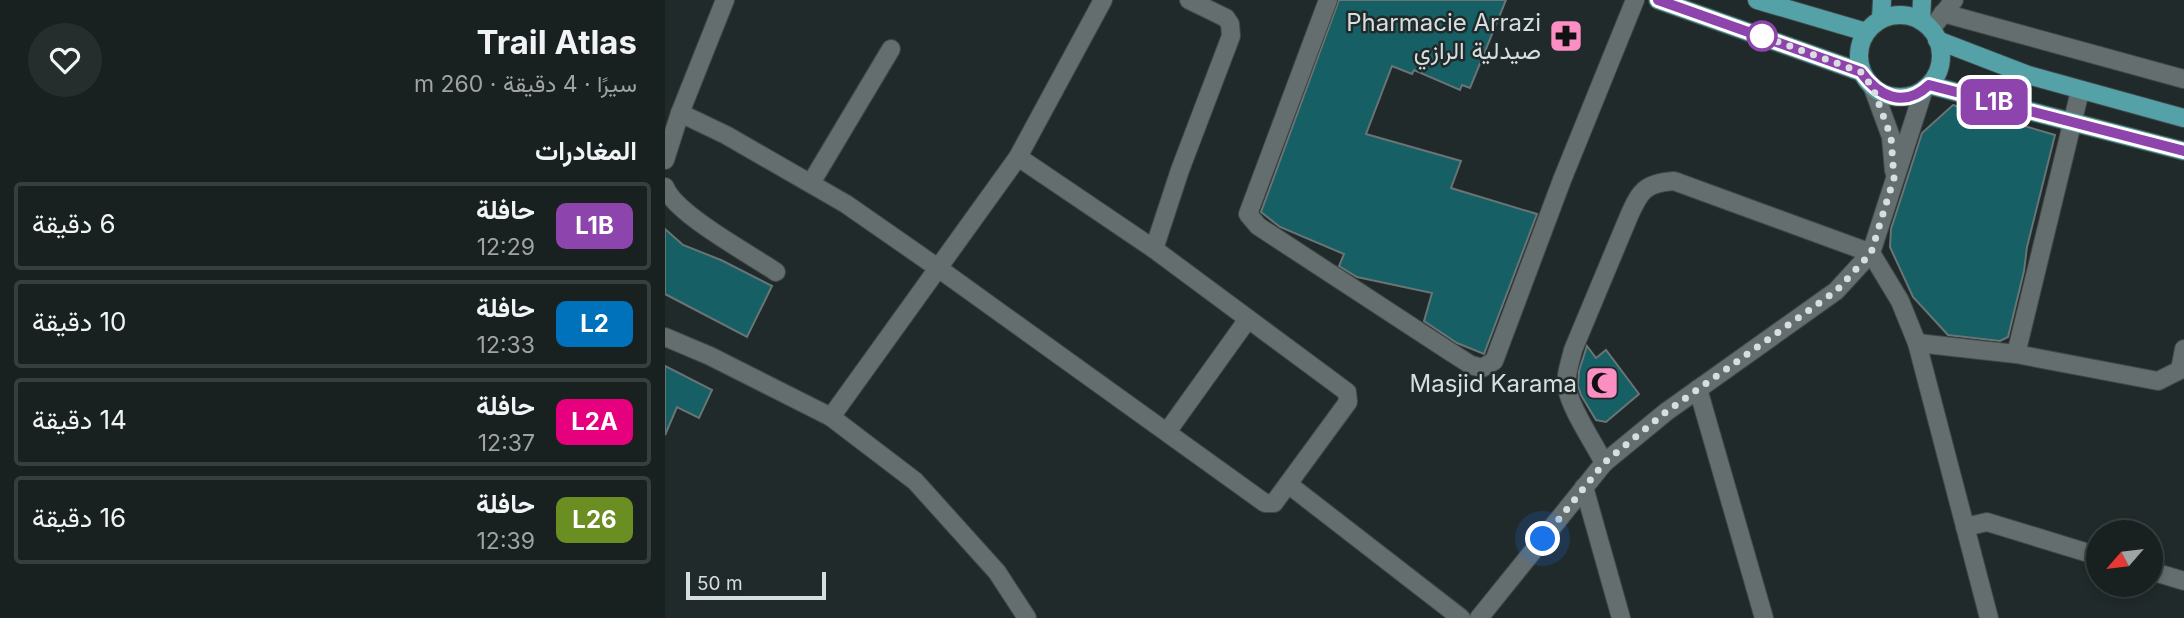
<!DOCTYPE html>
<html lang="ar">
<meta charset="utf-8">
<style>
:root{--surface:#192020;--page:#262d2d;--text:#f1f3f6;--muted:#9fa3a5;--line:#373e3e}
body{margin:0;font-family:Inter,Vazirmatn,sans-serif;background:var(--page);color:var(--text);direction:rtl;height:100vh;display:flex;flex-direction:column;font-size:26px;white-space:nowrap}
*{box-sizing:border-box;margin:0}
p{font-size:23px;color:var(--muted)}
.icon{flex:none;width:38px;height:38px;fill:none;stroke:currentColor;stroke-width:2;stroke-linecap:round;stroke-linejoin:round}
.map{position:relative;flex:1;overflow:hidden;direction:ltr}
.details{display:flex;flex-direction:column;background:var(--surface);width:665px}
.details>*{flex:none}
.badge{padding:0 14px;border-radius:10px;font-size:24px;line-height:46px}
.needle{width:46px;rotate:242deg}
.tools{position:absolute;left:1421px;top:520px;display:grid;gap:14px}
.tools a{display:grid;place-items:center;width:77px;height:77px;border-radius:50%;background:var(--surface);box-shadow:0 4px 10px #0003,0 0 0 2px var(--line);font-size:35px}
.scale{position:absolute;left:21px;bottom:18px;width:140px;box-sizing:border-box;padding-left:7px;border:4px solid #d8dedf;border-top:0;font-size:19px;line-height:24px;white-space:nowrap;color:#d8dedf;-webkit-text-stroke:5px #212a2b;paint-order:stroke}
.you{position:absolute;width:35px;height:35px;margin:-18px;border:5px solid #fff;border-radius:50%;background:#1a73e8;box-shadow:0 0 0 10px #1a73e833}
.map>.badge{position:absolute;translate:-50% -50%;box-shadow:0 0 0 4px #fff}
h2{padding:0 28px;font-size:26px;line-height:63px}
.round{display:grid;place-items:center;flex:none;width:74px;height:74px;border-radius:37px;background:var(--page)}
.overview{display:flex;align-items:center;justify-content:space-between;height:119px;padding:0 28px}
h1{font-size:33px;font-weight:700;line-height:52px}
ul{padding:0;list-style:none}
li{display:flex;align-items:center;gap:21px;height:88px;margin:0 14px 10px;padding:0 14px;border:4px solid var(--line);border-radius:7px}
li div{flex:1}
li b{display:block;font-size:26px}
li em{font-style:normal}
li .badge{min-width:77px;font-weight:700;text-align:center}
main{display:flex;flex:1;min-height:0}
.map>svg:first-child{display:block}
.building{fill:#165f64;stroke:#6a7475;stroke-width:2}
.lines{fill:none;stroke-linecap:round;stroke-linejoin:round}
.minor-casing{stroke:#404848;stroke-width:20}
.major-casing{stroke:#404848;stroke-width:20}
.minor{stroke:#646e6f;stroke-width:18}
.major{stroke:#54a1a7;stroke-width:18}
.line-casing{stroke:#fff;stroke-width:16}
.line{stroke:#8e44ad;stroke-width:10}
.walk{stroke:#d8dedf;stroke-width:7;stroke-dasharray:0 12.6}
.stop-dot{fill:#fff;stroke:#8e44ad;stroke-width:3.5}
.labels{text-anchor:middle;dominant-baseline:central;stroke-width:5;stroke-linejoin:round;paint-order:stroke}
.poi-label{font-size:24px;fill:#d8dedf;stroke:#212a2b;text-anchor:end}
</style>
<main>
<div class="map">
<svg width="1519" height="618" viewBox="0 0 1519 618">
<rect width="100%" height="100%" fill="#212a2b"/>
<g class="building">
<path d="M674,0H841L805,88L797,85L795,90L749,70L747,74L727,66L701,134L796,161L786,188L872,214L819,354L792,343L759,321L767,293L692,277L674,266L679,254L615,227L596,212Z"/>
<path d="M1288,105L1390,135L1362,247L1359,271L1343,337L1335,341L1283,335L1248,297L1225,247L1226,229L1257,133Z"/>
<path d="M0,229L18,245L56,260L107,286L82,337L0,294Z"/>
<path d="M922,346L931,358L941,350L974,394L941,422L931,420L916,395L913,386L914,371Z"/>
<path d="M0,366L47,390L34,418L12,407L0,435Z"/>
</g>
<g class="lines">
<defs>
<g id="minor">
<path d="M663,0L583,214L593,226L784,351L806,365L817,368L829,361L897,180L970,0"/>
<path d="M1278,13L1519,79"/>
<path d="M1266,29L1289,0"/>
<path d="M1208,88L1226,137L1229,171"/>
<path d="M15,113L61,135L181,204L273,268L600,503H609L683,402L682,392L489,249L353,157"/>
<path d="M0,160L15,113L60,0"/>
<path d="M146,183L226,49"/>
<path d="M0,187C10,214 85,254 111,272"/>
<path d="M489,249L515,170L566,36L565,24L561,18L524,0"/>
<path d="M0,337L45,356L166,417L250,481L332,572L362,618"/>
<path d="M1252,343L1351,354L1493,381L1515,370L1519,349"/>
<path d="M1351,354L1415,91"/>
<path d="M1033,389L1099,618"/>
<path d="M166,417L353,157L438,0"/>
<path d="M502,432L583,319"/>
<path d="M939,463C929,443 905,408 902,388C900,375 905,363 908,350L964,216C975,191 980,183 1009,181L1206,253L1235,301L1252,343L1324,618"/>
<path d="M623,484L796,618"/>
<path d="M919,487L956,618"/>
<path d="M1300,527L1322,522L1433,556"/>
<path d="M1486,571L1519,581"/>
<path d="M814,618L939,463L1001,412L1171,291L1206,253L1259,89"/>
</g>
<g id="major">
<path d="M993,0L1196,72"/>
<path d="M1092,0L1201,32"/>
<circle cx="1235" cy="56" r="41"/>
<path d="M1216,19L1217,0"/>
<path d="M1256,21L1257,0"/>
<path d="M1272,40L1363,75L1519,118"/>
<path d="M1264,85L1519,151"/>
</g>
</defs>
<use href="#minor" class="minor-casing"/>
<use href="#major" class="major-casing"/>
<use href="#minor" class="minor"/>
<use href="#major" class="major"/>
</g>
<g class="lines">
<defs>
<path id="line" d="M993,0L1196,72C1213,96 1239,109 1264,85L1519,151"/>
</defs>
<use href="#line" class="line-casing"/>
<use href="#line" class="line"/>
<path class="walk" d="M878,539L939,463L1001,412L1171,291L1206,253L1229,178L1226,137L1208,88L1196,72L1097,36"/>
</g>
<defs>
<symbol id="pharmacy-square" viewBox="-11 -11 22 22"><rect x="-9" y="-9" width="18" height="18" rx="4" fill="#fb8fc4" stroke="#212a2b"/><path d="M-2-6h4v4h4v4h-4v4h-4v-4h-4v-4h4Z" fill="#111"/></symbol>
<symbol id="mosque-square" viewBox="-11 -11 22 22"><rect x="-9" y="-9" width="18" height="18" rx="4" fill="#fb8fc4" stroke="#212a2b"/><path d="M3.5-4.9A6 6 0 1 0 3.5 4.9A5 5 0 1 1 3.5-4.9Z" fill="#111"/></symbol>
</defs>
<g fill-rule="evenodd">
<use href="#pharmacy-square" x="882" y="17" width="38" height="38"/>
<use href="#mosque-square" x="918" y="364" width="38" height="38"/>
</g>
<circle class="stop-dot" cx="1097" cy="36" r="14"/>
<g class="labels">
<g class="poi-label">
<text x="876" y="22">Pharmacie Arrazi<tspan x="876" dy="28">صيدلية الرازي</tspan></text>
<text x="912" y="383">Masjid Karama</text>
</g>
</g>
</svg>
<div class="tools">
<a><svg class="needle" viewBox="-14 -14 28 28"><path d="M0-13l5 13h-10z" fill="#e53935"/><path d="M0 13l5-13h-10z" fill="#9fa3a5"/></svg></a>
</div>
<div class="scale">50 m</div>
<div class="you" style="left:878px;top:539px"></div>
<b class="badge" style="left:1329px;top:102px;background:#8e44ad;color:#fff">L1B</b>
</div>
<section class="details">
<div class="overview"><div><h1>Trail Atlas</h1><p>سيرًا · 4 دقيقة · 260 m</p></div><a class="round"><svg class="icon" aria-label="heart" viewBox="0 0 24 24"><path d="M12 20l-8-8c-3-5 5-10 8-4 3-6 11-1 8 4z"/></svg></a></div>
<h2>المغادرات</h2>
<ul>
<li><span class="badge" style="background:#8e44ad;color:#fff">L1B</span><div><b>حافلة</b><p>12:29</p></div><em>6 دقيقة</em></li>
<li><span class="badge" style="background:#0072bc;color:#fff">L2</span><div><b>حافلة</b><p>12:33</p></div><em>10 دقيقة</em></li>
<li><span class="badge" style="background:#e6007e;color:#fff">L2A</span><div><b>حافلة</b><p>12:37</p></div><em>14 دقيقة</em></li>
<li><span class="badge" style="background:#6b8e23;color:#fff">L26</span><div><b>حافلة</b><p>12:39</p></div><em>16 دقيقة</em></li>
</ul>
</section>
</main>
